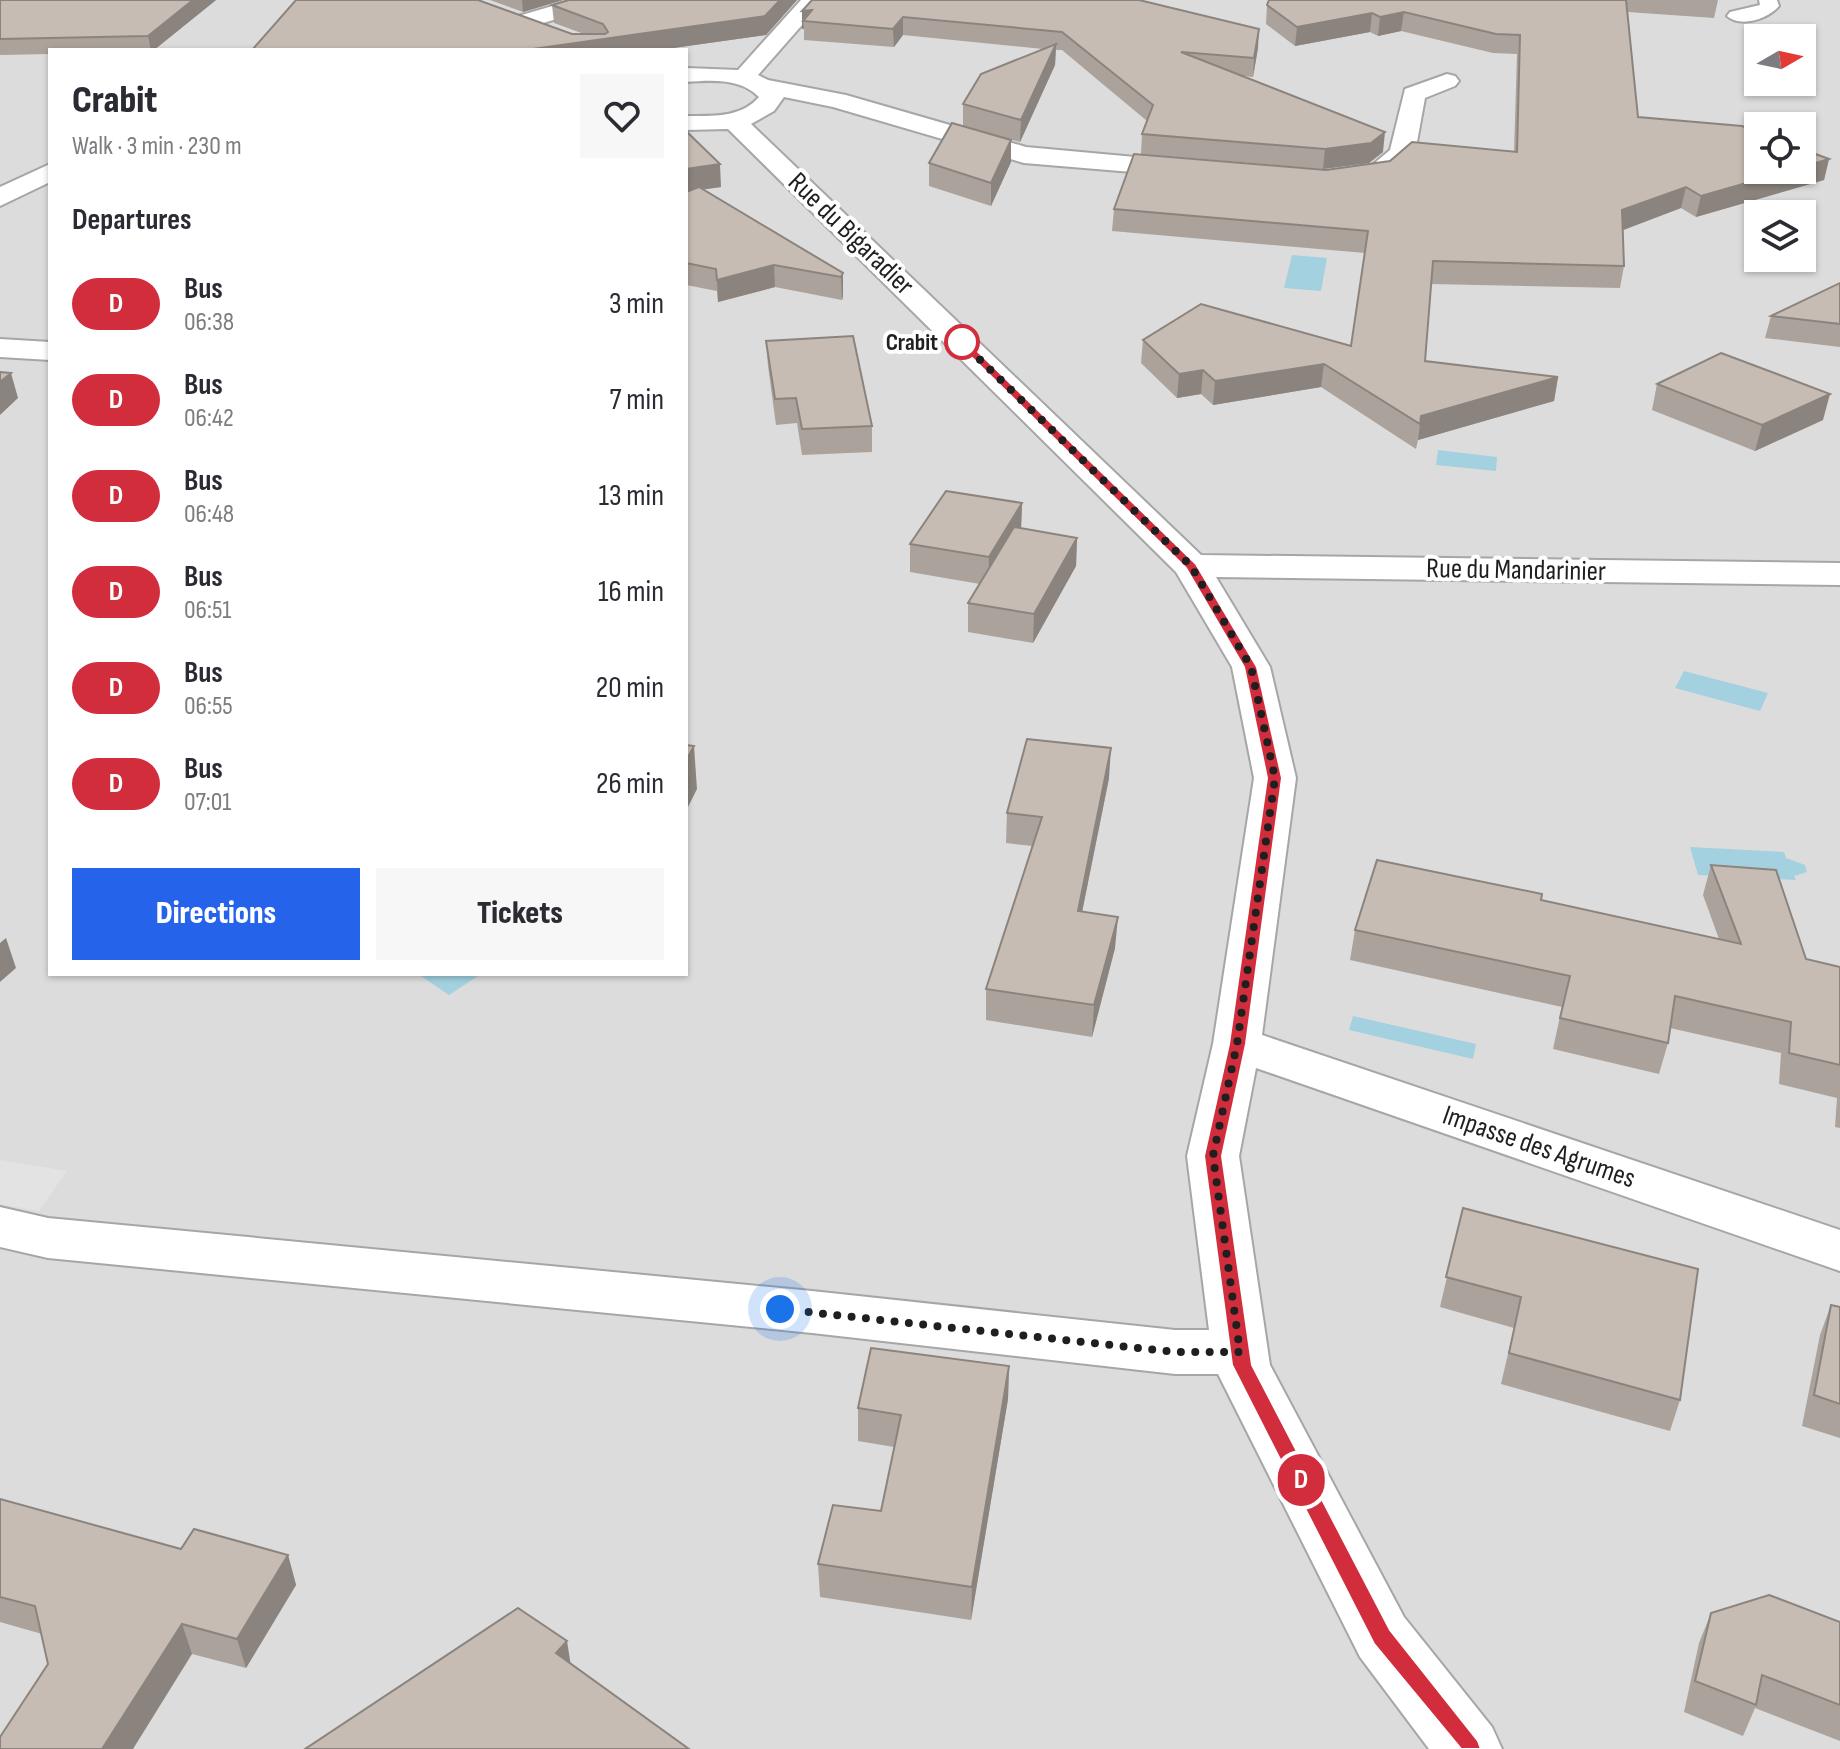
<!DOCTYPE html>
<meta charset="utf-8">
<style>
:root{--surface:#fff;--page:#f7f7f7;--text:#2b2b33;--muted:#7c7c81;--accent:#2563eb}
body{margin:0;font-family:"Sofia Sans Condensed",sans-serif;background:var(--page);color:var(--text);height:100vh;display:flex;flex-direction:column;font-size:30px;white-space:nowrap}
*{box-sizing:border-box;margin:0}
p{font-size:26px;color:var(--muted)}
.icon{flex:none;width:44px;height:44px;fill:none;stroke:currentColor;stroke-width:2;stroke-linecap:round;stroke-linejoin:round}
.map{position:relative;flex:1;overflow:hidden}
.sheet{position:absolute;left:48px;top:48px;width:640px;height:928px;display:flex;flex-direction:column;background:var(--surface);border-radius:0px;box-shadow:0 2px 6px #0004}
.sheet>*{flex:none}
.badge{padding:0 16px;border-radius:26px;font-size:28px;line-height:52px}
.needle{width:52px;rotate:81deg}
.buttons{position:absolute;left:1744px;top:24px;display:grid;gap:16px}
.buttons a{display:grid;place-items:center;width:72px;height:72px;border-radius:0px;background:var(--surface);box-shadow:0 2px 6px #0004;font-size:40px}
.you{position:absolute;width:40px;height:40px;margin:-20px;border:6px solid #fff;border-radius:50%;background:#1a73e8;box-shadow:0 0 0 12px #1a73e833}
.map>.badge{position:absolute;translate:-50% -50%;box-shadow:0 0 0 4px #fff}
h2{padding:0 24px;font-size:30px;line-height:72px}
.round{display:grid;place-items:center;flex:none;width:84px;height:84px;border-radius:0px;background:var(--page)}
.head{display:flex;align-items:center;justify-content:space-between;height:136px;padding:0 24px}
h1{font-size:38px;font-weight:800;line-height:60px}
.button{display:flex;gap:16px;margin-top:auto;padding:16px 24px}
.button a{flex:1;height:92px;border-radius:0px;background:var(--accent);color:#fff;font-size:32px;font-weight:800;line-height:92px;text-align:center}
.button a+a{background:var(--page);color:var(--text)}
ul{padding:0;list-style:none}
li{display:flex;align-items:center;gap:24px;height:96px;padding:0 24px}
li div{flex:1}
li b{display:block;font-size:30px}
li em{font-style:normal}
li .badge{min-width:88px;font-weight:700;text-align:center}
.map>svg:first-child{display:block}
.residential{fill:#dddcdc;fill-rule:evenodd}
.parking{fill:#e3e3e3}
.water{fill:#a3d1e0}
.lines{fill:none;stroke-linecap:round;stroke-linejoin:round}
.service-casing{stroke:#a6a6a6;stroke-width:4}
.minor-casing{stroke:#a6a6a6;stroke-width:4}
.service{fill:#fff;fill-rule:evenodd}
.minor{fill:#fff;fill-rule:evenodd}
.wall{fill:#aaa29b}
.shaded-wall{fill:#8b847e}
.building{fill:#c6bcb4;stroke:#8b847e;stroke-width:2}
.line{fill:#d12d3d;stroke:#fff;stroke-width:2}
.walk{stroke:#1f1f1f;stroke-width:8;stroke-dasharray:0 14.4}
.stop-dot{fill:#fff;stroke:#d12d3d;stroke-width:4}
.labels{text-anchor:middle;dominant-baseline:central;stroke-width:8;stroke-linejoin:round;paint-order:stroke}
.far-stop-label{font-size:24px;font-weight:bold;fill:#1f1f1f;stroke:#fff;text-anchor:end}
.street-label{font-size:28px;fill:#1f1f1f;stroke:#fff}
</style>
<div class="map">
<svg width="1840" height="1749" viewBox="0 0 1840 1749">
<rect width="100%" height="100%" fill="#f1ede5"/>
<path class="residential" d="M0,0H1840V1749H0ZM1758,38H1802V82H1758ZM50,50H686V974H50ZM1758,126H1802V170H1758ZM1758,214H1802V258H1758Z"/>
<path class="parking" d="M0,1160L67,1171L39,1211L0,1204Z"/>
<g class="water">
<path d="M1292,255L1327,258L1321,291L1284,288Z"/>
<path d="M1438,450L1497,457L1496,471L1436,465Z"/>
<path d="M1684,671L1768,693L1760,711L1675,688Z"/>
<path d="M1690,847L1784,852L1786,858L1805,865L1807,872L1794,876L1796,880L1698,875Z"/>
<path d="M418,974H481L449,995Z"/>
<path d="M1353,1016L1476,1044L1473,1059L1349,1030Z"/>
</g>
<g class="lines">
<defs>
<path id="service" d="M1759,0H1777L1779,6C1768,19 1741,28 1727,16L1730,12L1760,5Z"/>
<g id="minor">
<path d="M573,0H607L604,5L523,29L512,22L515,17Z"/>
<path d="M801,0H824L758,75L768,80L846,95L1026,147L1201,163L1205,169L1201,175L1192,177L1024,163L833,107L784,97L774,111L751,124L1201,555L1840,563V585L1216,577L1270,667L1296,778L1262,1035L1840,1230V1271L1256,1068L1239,1156L1270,1365L1404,1617L1492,1727L1502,1749H1429L1360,1657L1218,1374H1175L812,1333L48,1258L0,1247V1207L48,1218L812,1291L1175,1330H1209L1187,1156L1213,1044L1254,778L1232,667L1176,572L728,129L686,130V116C712,116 741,118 759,97C740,78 712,80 686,82V68L738,70Z"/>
<path d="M1447,74L1455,76L1459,81L1455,86L1425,98L1415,153C1398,176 1371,188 1343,182L1339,176L1343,170L1371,166L1390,150L1405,89Z"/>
<path d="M50,164V182L0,206V187Z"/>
<path d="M0,339L50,342V360L0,357Z"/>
</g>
</defs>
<use href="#service" class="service-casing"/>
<use href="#minor" class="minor-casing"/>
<use href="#service" class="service"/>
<use href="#minor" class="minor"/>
</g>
<g class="wall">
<path d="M0,0H216L154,50H50V54L0,55Z"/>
<path d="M296,0H478L572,34H584L554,23L552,5L569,0H797L766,35L659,50H252Z"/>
<path d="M490,0H563L523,12Z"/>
<path d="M812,0L1258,48L1253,77L1243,76L1383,152L1369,163L1323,169L1141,154L1142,134L1147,121L1062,50H1056L1055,65L1020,142L963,126V104L1043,49L903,35L894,47L804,40V29H802V11Z"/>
<path d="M1269,0H1718L1714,18L1628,12L1638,117L1829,159L1824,180L1696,217L1681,208L1623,230L1624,266L1620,288L1431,284L1425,361L1558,377L1554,401L1418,440L1416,449L1321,387L1213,405L1201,394L1177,398L1141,363L1143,340L1351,346L1365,253L1112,231L1114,209L1326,170L1514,152L1517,54L1493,53L1401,31L1378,36L1370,32L1295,46L1266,24L1267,5Z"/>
<path d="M686,131L721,187L704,189L843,273V296L842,300L775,287L718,302L717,291L686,285Z"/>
<path d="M1011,162L991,206L929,186V163Z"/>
<path d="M1840,283V347L1765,338L1771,316Z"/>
<path d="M766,341L872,426V452L802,455L797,423L776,425L768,366Z"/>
<path d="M1657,384L1823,420L1755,451L1652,410Z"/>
<path d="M1022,503L1021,529L1077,538L1076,566L1033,643L968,632V603L980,584L910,572V544Z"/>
<path d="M1109,778L1082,912L1115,948L1092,1037L986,1020V989L1032,846L1006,843L1007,813Z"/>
<path d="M1711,865L1806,959L1840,967V1128L1835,1127L1837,1098L1779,1084L1781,1053L1670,1028L1668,1043L1659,1074L1553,1049L1562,1007L1350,960L1355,930L1541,900L1719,939L1703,895Z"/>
<path d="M1463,1208L1680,1400L1670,1431L1501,1384L1514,1328L1440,1307Z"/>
<path d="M1831,1305L1840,1307V1438L1802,1426L1820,1335Z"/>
<path d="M1009,1366L1008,1399L971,1620L820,1597L818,1564L881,1511L894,1447L858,1441V1408Z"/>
<path d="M0,1499L181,1549L288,1555L296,1585L246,1668L192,1654L48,1664L42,1634L0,1622Z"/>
<path d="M1711,1613L1840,1622V1741L1755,1708L1743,1736L1684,1712L1699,1643Z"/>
</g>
<g class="shaded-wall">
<path d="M193,0H216L154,50H151L148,36Z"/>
<path d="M522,0H563L523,12Z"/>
<path d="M780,0H797L766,35L659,50H526Z"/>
<path d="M812,10L803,21L804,29H802V11Z"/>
<path d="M1404,12L1401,31L1378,36L1380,17Z"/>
<path d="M1372,13L1370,32L1295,46L1297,27Z"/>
<path d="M903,17V35L894,47L893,29Z"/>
<path d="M1259,29L1258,48L1253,77L1254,58Z"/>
<path d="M1056,44L1055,65L1020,142L1021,120Z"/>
<path d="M1385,132L1383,152L1369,163L1323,169L1325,149Z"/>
<path d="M1011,140V162L991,206V183Z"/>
<path d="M1829,159L1824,180L1696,217L1701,196L1791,170H1802V167Z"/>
<path d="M720,164L721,187L686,192V169Z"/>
<path d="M1686,187L1681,208L1618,232L1622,210Z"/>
<path d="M774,265L775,287L718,302L717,280Z"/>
<path d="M843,273V296L842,300L841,277Z"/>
<path d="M1324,364L1321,387L1213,405L1215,381Z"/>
<path d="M1203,370L1201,394L1177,398L1179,374Z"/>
<path d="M11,373L18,398L0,415V382Z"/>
<path d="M1558,377L1554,401L1418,440L1421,416Z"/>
<path d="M1830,394L1823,420L1755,451L1762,425Z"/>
<path d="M1022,503L1021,531L988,585L989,557Z"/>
<path d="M1077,538L1076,566L1033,643L1034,614Z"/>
<path d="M694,746L697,789L686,811V761Z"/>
<path d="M1111,748L1109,778L1076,942L1078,911Z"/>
<path d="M1118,917L1115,948L1092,1037L1094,1005Z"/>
<path d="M6,938L16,968L0,982V943Z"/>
<path d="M1009,1366L1008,1399L971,1620L972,1587Z"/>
<path d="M288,1555L296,1585L246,1668L237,1639Z"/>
<path d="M182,1624L192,1654L133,1749H102Z"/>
<path d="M567,1641L574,1685L556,1653Z"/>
</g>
<g class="building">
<path d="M0,0H193L148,36L0,39Z"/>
<path d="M296,0H478L572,34H605L608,32L603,24L552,5L569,0H780L765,16L526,50H252Z"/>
<path d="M812,0H1139L1259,29L1254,58L1181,52L1385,132L1371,143L1325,149L1142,134L1153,105L1062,32L903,17L893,29L803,21L812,10L802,11Z"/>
<path d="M1269,0H1626L1638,117L1742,126L1758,132V170H1791L1701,196L1686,187L1622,210L1624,266L1433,261L1425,361L1558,377L1421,416L1420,424L1324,364L1215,381L1203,370L1179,374L1143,340L1201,304L1351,346L1368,231L1114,209L1134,154L1326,170L1390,161L1412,142L1517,152L1520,35L1496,34L1404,12L1380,17L1372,13L1297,27L1267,5Z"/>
<path d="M1056,44L1021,120L963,104L981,74Z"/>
<path d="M952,123L1011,140L991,183L929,163Z"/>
<path d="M686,131L720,164L686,169Z"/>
<path d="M1802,149L1829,159L1802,167Z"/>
<path d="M699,187L843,273L841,277L774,265L717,280L716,269L686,263V248L687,247L686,245V192Z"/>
<path d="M1840,283V324L1771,316Z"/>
<path d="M853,336L872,426L802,429L796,398L775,399L766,341Z"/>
<path d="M1721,353L1830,394L1762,425L1657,384Z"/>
<path d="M0,372L11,373L0,382Z"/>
<path d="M946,491L1022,503L989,557L910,544Z"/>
<path d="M1014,527L1077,538L1034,614L968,603Z"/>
<path d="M1027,739L1111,748L1078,911L1118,917L1094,1005L986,989L1042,817L1007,813Z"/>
<path d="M686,745L694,746L686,761Z"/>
<path d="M1377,860L1542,894L1541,900L1741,944L1711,865L1776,870L1806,959L1840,967V1065L1789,1053L1791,1022L1675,996L1668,1043L1560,1018L1570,976L1355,930Z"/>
<path d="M1463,1208L1698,1269L1680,1400L1509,1353L1521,1297L1446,1277Z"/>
<path d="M1831,1305L1840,1307V1404L1814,1395Z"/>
<path d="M871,1348L1009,1366L972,1587L818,1564L833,1505L881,1511L901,1415L858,1408Z"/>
<path d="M0,1499L181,1549L194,1529L288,1555L237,1639L182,1624L102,1749H0V1737L48,1664L35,1606L0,1597Z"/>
<path d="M1769,1595L1840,1622V1705L1762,1675L1756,1705L1695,1681L1711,1613Z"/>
<path d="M518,1608L567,1641L556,1653L689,1749H305Z"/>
</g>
<path class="line" d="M958,340H966L1196,564L1257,667L1282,778L1246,1044L1222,1156L1252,1365L1390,1630L1478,1741L1481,1749H1461L1374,1644L1232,1365L1204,1156L1229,1044L1267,778L1244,667L1186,568L958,344Z"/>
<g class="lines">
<path class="walk" d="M780,1309L1175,1352H1240L1213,1156L1237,1044L1275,778L1251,667L1191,566L962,342"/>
</g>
<circle class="stop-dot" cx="962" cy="342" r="16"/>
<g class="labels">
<g class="far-stop-label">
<text x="938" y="342">Crabit</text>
</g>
<g class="street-label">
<text transform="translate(851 234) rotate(44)">Rue du Bigaradier</text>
<text transform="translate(1516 570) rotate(1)">Rue du Mandarinier</text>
<text transform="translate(1539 1147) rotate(19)">Impasse des Agrumes</text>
</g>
</g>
</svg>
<div class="buttons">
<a><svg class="needle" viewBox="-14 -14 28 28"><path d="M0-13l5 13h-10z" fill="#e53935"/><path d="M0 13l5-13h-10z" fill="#7c7c81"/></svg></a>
<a><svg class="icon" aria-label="locate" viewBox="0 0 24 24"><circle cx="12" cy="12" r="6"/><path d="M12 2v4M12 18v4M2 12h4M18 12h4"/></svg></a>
<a><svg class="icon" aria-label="layers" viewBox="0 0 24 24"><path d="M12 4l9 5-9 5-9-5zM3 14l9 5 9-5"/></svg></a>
</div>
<div class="you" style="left:780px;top:1309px"></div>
<b class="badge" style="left:1301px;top:1480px;background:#d12d3d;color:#fff">D</b>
<section class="sheet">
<div class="head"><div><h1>Crabit</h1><p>Walk · 3 min · 230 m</p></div><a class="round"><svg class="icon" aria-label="heart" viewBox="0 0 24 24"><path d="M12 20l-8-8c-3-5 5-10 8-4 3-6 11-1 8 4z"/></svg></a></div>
<h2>Departures</h2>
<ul>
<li><span class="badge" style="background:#d12d3d;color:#fff">D</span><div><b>Bus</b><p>06:38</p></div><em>3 min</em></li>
<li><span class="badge" style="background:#d12d3d;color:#fff">D</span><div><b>Bus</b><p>06:42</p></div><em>7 min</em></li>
<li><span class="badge" style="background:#d12d3d;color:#fff">D</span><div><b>Bus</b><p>06:48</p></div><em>13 min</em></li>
<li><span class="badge" style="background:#d12d3d;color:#fff">D</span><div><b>Bus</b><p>06:51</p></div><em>16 min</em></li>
<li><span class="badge" style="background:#d12d3d;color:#fff">D</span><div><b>Bus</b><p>06:55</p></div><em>20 min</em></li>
<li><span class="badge" style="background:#d12d3d;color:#fff">D</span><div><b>Bus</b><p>07:01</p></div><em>26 min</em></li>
</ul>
<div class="button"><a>Directions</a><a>Tickets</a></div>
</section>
</div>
